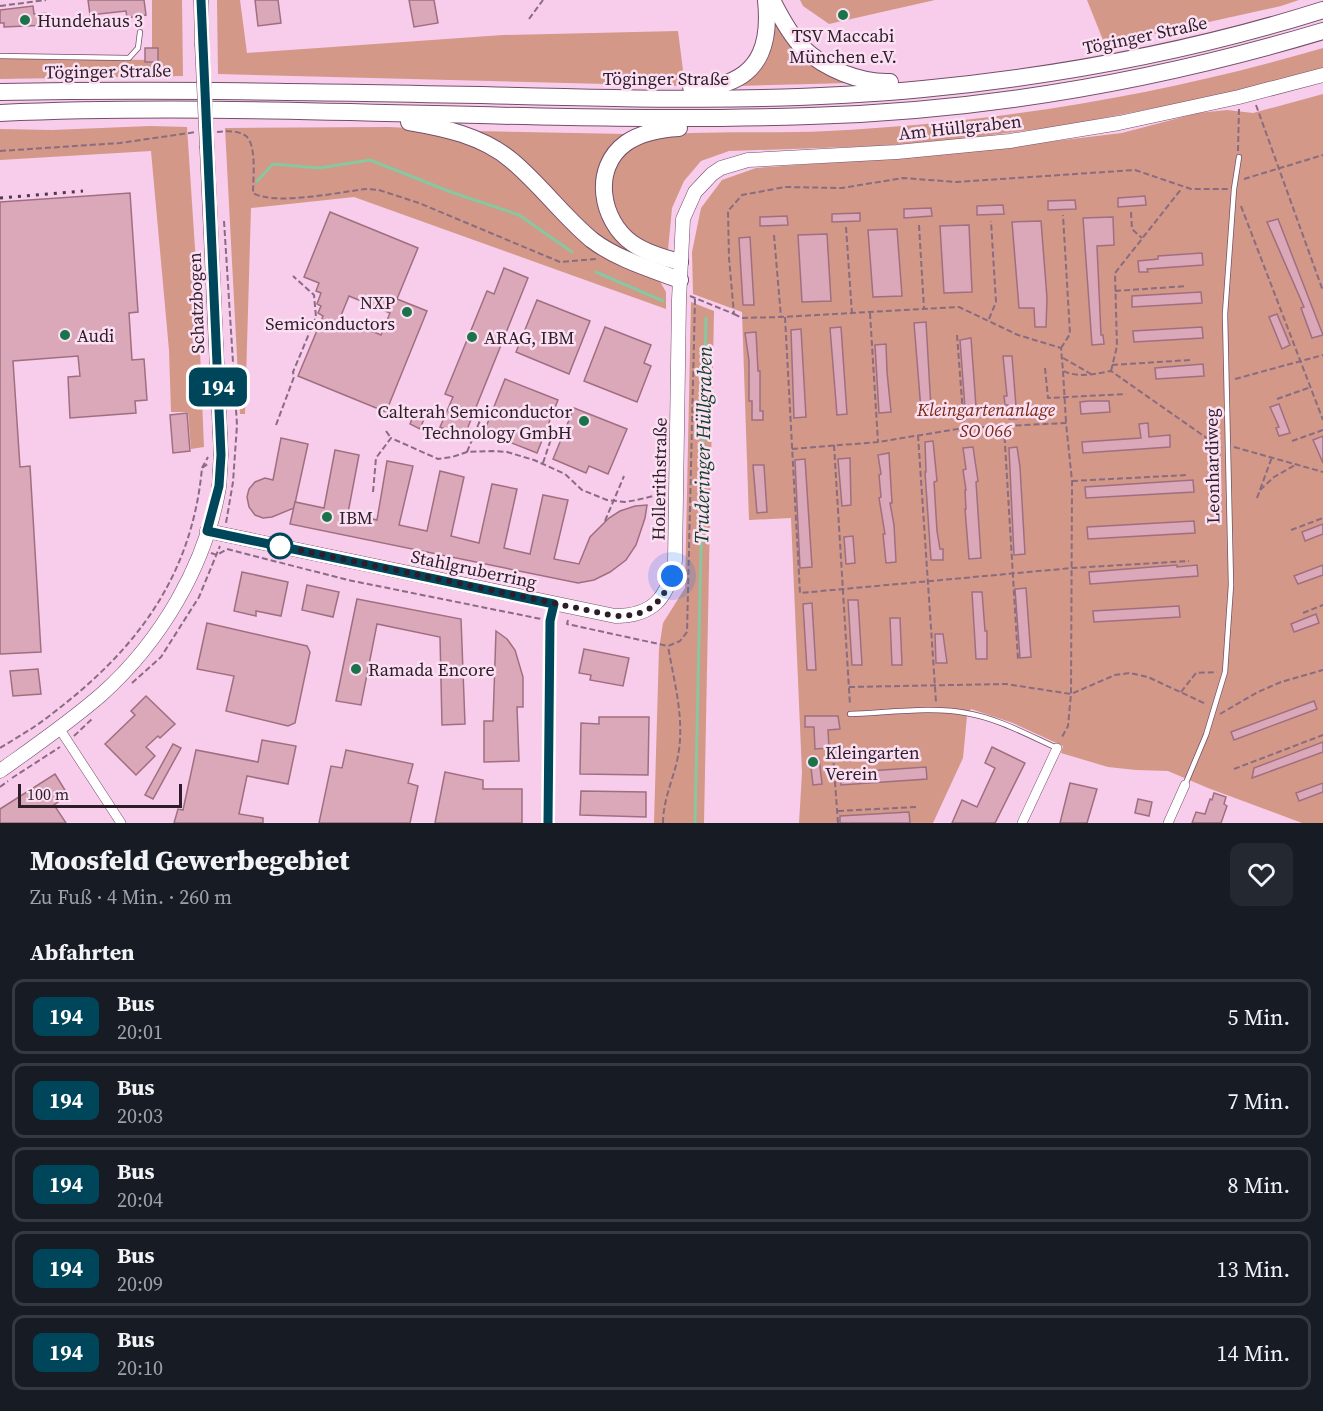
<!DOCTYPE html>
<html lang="de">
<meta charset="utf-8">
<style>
:root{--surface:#171b24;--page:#242831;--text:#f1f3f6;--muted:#9ea1a6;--line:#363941}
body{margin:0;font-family:"Source Serif 4",serif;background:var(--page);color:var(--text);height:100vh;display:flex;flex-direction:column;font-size:22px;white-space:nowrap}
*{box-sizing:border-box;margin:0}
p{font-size:20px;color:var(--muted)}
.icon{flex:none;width:33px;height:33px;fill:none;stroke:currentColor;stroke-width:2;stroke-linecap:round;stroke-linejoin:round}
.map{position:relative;height:823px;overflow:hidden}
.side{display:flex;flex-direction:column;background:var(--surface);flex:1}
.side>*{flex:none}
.badge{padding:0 12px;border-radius:9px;font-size:21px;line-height:39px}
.scale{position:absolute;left:18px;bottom:15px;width:164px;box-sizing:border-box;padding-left:6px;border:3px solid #2d1d29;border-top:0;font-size:16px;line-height:21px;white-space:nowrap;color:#2d1d29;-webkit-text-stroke:4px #fbdff2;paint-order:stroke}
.you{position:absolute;width:30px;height:30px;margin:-15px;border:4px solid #fff;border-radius:50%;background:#1a73e8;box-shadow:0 0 0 9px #1a73e833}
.map>.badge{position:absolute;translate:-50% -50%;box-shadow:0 0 0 3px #fff}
h2{padding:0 30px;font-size:22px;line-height:54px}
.round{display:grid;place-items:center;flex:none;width:63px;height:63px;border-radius:12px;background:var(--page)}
.overview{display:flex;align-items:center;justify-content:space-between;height:102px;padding:0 30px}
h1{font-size:28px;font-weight:800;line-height:45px}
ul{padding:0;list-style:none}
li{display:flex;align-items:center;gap:18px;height:75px;margin:0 12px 9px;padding:0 18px;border:3px solid var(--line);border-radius:12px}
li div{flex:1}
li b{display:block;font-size:22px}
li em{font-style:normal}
li .badge{min-width:66px;font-weight:700;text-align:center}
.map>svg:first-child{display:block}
.green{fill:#d39887}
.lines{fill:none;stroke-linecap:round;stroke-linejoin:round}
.stream{stroke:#88c7a0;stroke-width:3}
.building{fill:#dba8b9;stroke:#9f6f80;stroke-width:1.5;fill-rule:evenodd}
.lane-casing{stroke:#744f6a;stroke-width:6}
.street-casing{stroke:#744f6a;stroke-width:10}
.secondary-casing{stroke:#744f6a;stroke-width:15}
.highway-casing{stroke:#744f6a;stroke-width:18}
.path{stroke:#896c81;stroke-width:2;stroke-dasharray:6 3;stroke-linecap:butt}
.lane{stroke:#fff;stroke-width:4.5}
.street{stroke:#fff;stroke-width:9}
.secondary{stroke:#fff;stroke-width:14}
.highway{stroke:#fff;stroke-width:16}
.rail{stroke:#4e3a49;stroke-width:3;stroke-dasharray:3 6;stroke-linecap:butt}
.secondary-bridge-casing{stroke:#744f6a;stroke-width:15;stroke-linecap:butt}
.secondary-bridge{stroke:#fff;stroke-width:14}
.line-casing{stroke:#fff;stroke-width:14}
.line{stroke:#00465a;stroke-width:9}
.walk{stroke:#2d1d29;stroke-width:6;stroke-dasharray:0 10.8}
.poi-dot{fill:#1b7449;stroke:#fbdff2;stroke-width:2}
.stop-dot{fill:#fff;stroke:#00465a;stroke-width:3}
.labels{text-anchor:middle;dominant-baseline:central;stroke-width:5;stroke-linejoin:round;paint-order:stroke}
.poi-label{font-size:18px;fill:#2d1d29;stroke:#fbdff2;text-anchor:start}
.street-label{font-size:18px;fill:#2d1d29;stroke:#fbdff2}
.park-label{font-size:18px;font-style:italic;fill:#782a13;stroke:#fbdff2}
.water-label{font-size:20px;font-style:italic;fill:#0e3f26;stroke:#fbdff2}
</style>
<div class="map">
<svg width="1323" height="823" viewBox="0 0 1323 823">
<rect width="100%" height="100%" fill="#f8cceb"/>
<g class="green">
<path d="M152,0H182L183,76L0,79V58L152,60Z"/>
<path d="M217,0H240L247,53L503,35L678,31L685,86L218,74Z"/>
<path d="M800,0H935L829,24L803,6Z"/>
<path d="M1087,0H1299L1281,6L1105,45Z"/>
<path d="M772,12L848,83L735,86Z"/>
<path d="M1323,48V70L1260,87L1068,125L961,139L878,146L729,151L701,161L684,181L672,208L668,250L651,247L617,221L610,184L616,167L627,151L647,136C707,130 768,134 828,131C996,123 1162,95 1323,48Z"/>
<path d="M1323,94V823H1302L1208,788L1168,771L1136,770L1108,767L1061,753L1063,746L1013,723L971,709L967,716L963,758L933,823H799L802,773L791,518L749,520L742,312L693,294L692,252L701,208L722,180L756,168L948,154L1122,133L1198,113L1227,110L1253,113Z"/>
<path d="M150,126L187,127L197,279L204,447L191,449L188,412H171L169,350L151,151L0,160V129L52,130Z"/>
<path d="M389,127L426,129L468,143L501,163L528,185L658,278L666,292V309L354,197L251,208L245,414H240L225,128Z"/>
<path d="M475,131L627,134L598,200L659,265L623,250L604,239Z"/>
<path d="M691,302L714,311L704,823H654L659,649L663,623L685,588Z"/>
</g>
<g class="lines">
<g class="stream">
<path d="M257,181L273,164L319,168L370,160L451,192L519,215L572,252"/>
<path d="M596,272L663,301"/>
<path d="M695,823L706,318"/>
</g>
</g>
<g class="building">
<path d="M88,0H144L146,15L127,18L126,11L90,15Z"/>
<path d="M255,0H278L281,23L258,26Z"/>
<path d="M409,0H434L438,23L414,27Z"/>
<path d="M33,6L34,14L46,13L47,25L4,27V23H0V10Z"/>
<rect x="145" y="48" width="13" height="14"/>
<path d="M130,193L138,312L129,313L132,360L144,359L147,400L135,401L136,413L70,418L68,377L80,376L78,356L13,361L20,467L30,466L41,652L0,654V202Z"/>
<path d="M1145,196L1146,205L1118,207V198Z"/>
<path d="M1075,200L1076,209L1048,210V201Z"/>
<path d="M1003,205L1004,214L977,215V206Z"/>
<path d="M931,208L932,216L904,218V209Z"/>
<path d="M330,212L418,248L397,299L427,311L386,412L298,376L323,316L318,313L321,306L317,304L321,293L316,291L319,283L304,277ZM349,296L390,313L381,335L340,318Z"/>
<path d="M860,213V221L832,222V214Z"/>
<path d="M787,216L788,225L760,226V217Z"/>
<path d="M1113,217L1114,245L1097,246L1101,335H1103L1104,344L1092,345L1083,218Z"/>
<path d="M1278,219L1323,335L1312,338L1301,308L1304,307L1267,222Z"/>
<path d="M1041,221L1047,298L1046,327H1035L1034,308H1019L1012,222Z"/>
<path d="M969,225L972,292L944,293L940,226Z"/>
<path d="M897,229L902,296L873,297L868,230Z"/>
<path d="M827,234L831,301L802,302L798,235Z"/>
<path d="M750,237L754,305H743L739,238Z"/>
<path d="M1202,253L1203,265L1147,269L1148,272H1139L1138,261L1158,259V256Z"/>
<path d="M504,268L528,278L464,437L440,427L453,397L445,394L487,291L494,294Z"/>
<path d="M1201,292L1202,303L1132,307V296Z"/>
<path d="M537,300L590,321L569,374L516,352Z"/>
<path d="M1277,314L1290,345L1282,349L1269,317Z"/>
<path d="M926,322L931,409L921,410L914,323Z"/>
<path d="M605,327L651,345L644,363L651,366L637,402L584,381Z"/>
<path d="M841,327L847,414L837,415L830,328Z"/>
<path d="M1202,327L1203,338L1134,342L1133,331Z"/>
<path d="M801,329L806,417L794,418L791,330Z"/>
<path d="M756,332L758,371H760V411H763V420H752V401H749V361L745,333Z"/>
<path d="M971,338L976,407L965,408L960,340Z"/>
<path d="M886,344L887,372L891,412L879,413L875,345Z"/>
<path d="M1003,356H1012L1017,419H1009L1008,405H1005L1004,396H1007Z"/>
<path d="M1203,364L1204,376L1156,379L1155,368Z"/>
<path d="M505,379L558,400L537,453L484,432Z"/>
<path d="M1089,401H1109L1110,412L1081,414L1080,402Z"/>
<path d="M1279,404L1290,433L1279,436L1276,428L1279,427L1270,407Z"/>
<path d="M574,408L627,429L608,474L589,466L586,473L553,459Z"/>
<path d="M187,413L190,451L173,453L170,415Z"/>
<path d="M414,414L424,419L420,429L410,424Z"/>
<path d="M1148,423L1149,437L1170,435V447L1083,453L1082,442L1141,438L1139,424Z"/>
<path d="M1323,436V463L1313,440Z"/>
<path d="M281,438L308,444L294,508L272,517L263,518L255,515L249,507L247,497L249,489L255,482L265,478L273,480Z"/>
<path d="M933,441L937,481L934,482L937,531L940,549H943V560H931L925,472H926L925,442Z"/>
<path d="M973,447L978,481L976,482L981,558L969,559L965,509H966L965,490H966L963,470L966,469L963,448Z"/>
<path d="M1017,447L1020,467L1025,554L1014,555L1009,448Z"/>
<path d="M335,450L359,455L348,513L377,520L387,461L413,466L399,525L427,531L440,471L464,477L451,536L479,543L492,484L517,489L504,548L530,554L543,495L568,500L554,559L579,564L590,537L609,518L620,511L635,506L647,505L645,518L636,545L626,560L610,572L594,580L578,583L290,524L295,502L324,508Z"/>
<path d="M889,453L892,503H890L894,525L896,562L886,563L883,534H885L879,498L881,497L879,475L881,474L878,455Z"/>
<path d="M850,458L851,505L842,506L838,459Z"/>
<path d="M805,459L812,567L800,568L795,460Z"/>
<path d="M753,465H764L767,512L757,513Z"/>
<path d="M1193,480L1194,492L1086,498L1085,487Z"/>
<path d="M1194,521L1195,533L1088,539L1087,527Z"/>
<path d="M1323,524V534L1305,541L1302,532Z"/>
<path d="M853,536L855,563L846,564L844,537Z"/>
<path d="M1177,565V567L1197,565L1198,576L1090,584L1089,572Z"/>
<path d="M1323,565V575L1298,584L1294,576Z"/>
<path d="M242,572L288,582L281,616L256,611V616L234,611Z"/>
<path d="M307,585L339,592L333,617L302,610Z"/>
<path d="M1026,588L1031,657L1020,658L1015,589Z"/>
<path d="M972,592H982L985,631H987V659H976Z"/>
<path d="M357,599L461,619L465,724L442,725L440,637L377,624L361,705L336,701Z"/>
<path d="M848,600H858L862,665H852Z"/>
<path d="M812,603L816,670H807L803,604Z"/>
<path d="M1179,606L1180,617L1094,622L1093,611Z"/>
<path d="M1316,614L1319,623L1294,632L1291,624Z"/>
<path d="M890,618H900L902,665H892Z"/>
<path d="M207,623L307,646L310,652L295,723L288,726L226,711L234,676L197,669Z"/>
<path d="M496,631L507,639L515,650L523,677V707H517L519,761L484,762V721H493Z"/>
<path d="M935,634H943L947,663H936Z"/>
<path d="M584,649L629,658L623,686L590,680L591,675L579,673Z"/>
<path d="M38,669L41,694L13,696L10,671Z"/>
<path d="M146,696L175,724L160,738L158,736L146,747L155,756L136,775L105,744L135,715L131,711Z"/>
<path d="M1314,701L1317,709L1234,740L1231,732Z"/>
<path d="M805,716H838L840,729L828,730L829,748L815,749L814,727H805Z"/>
<path d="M599,717H649L648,775L580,774L581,723L599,724Z"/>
<path d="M262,740L296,746L288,784L247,776L239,814L263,818V823H174L178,809L183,810L196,750L258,762Z"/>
<path d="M1323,742V752L1252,778L1254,768Z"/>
<path d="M173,744L181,748L153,799L145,795Z"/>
<path d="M992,747L1025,763L995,823H952L962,800L977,807L995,768L985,763Z"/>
<path d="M346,750L413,764L408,783L418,786L410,823H319L331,766L342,768Z"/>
<path d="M810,758H819L822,784L813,785Z"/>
<path d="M926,767L927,779L841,785L840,773Z"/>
<path d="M445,772L483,780V789H522V823H435Z"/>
<path d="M55,774L68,795L54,805L66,823H0V809Z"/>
<path d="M1070,783L1097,789L1087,823H1060Z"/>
<path d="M1323,783V792L1299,801L1296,793Z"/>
<path d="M581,791L646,792V817L580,815Z"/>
<path d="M1214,793L1226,797L1224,804L1227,806L1221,823H1192L1196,812L1205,814L1210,799L1212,800Z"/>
<path d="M1138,799L1152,802L1149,816L1135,813Z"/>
<path d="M909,812L910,823H840V816Z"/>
</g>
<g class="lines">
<defs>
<g id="lane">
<path d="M0,56L129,58L138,48L140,32"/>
<path d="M850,714C884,713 934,706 966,713C997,718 1028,735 1057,748"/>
<path d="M1185,785L1206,735L1225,672L1231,585L1225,314L1234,189L1239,157"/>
</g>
<g id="street">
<path d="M59,728L121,823"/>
<path d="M548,823L550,621L554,604"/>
<path d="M1022,823L1057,748"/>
<path d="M1168,823L1185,785"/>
</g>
<g id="secondary">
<path d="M201,0L202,44"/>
<path d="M207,531L615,616C654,616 668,597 675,561L679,300L683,219L695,192L712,174L721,168L748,160L897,152L1010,141L1119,123L1239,97L1323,75"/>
<path d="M0,771C35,746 70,722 102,694C161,641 206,565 219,487C220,476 220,465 221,455L207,148"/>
</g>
<g id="highway">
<path d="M772,0C780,16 790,35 803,48C825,69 860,83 890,82"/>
<path d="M691,87C700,87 711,88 720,85C763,74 770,39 766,0"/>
<path d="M0,92C161,89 321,92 482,95C629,99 777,103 923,89C1058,76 1193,51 1323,10"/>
<path d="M0,113C270,101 540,125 810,116C984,111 1156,81 1323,31"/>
<path d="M409,122C445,128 482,136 511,160C540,184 563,216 592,240C617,259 651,269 680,280"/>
<path d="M679,128C660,129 642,132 626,143C591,168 601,221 632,243C646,253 664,258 680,262"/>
</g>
</defs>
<use href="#lane" class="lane-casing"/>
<use href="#street" class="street-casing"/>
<use href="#secondary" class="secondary-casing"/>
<use href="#highway" class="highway-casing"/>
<g class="path">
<path d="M0,6L46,0"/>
<path d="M529,19L543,0"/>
<path d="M1256,105L1323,291"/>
<path d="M217,132C226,131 238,130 246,136C257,145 253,179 253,193C275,206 340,192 366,189L379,190L419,203L560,262L596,259"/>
<path d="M0,151L120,143L196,132"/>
<path d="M1238,151L1239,108"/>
<path d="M1244,179L1323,155"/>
<path d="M1241,206L1323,420"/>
<path d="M1131,212L1132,229L1142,238"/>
<path d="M224,221L237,425L233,482L226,523"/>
<path d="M919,225L924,309"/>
<path d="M846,227L852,314"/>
<path d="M774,235L781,317"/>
<path d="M1115,291L1187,286"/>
<path d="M690,296L734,314L729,258L728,211L742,195L785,187L842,188L903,178L956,182L1135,170L1191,189H1228"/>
<path d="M870,313L878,442"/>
<path d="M734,314L742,318L781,317L959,307L1018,335L1061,348L1063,371C1079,378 1094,374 1111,371L1221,448"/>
<path d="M785,317L800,593L1072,568L1189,561"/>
<path d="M989,319L996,302L991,221"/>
<path d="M957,335L964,427"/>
<path d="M1061,348L1070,334L1063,215"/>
<path d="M1063,358L1091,374"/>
<path d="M1112,365L1190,360"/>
<path d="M1045,368L1048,398L1126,394"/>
<path d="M1063,371L1066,422"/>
<path d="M1111,371L1117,346L1115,273L1182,188"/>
<path d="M1235,379L1323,355"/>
<path d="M1277,399L1311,387"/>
<path d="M276,425L294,377L293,372L316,317L314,295L293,276"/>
<path d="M1004,428L1018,659"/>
<path d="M386,431L391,438"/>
<path d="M918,435L936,702"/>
<path d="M1292,441L1323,430"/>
<path d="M834,445L850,705"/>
<path d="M1234,447L1323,472"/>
<path d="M792,449L878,442L964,428L1066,423L1072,481L1071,694L1068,726L1061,739"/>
<path d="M467,452L486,406"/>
<path d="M543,463L551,439"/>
<path d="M202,468L208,457"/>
<path d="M1072,481L1188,475"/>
<path d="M1260,490L1274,477L1297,464"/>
<path d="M373,492L376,458L391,438L438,459L452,457L467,452L492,451L507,452L534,460L565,474L582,490L607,500L625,502L637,500L665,493"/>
<path d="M1257,498L1272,457"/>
<path d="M605,521L624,476"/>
<path d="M1291,530L1323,518"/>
<path d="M211,553L217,555L227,549L348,580L541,619"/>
<path d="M1303,613L1323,605"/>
<path d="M568,620L567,624L668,646L680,641L687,632L695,299"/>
<path d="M132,683L161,657L199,597L220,546"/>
<path d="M849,687L1006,684L1071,694L1115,675L1130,673L1148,677L1206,704"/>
<path d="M1181,692L1196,673L1217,672"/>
<path d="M1220,714L1258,692L1281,682L1323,670"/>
<path d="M74,736L92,719"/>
<path d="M0,748C18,737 37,726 53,713C137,649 192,576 202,468L209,463"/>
<path d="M1234,769L1323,735"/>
<path d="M12,778L60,747"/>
<path d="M0,787L8,781"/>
<path d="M838,811L916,807"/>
<path d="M663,823C663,799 674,778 678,756C685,719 674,682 668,646"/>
<path d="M838,823L833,755L847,752L852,746"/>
</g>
<use href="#lane" class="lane"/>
<use href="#street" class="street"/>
<use href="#secondary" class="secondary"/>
<use href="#highway" class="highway"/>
<path class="rail" d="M0,198L83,191"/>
<defs>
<path id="secondary-bridge" d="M202,44L207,148"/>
</defs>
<use href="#secondary-bridge" class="secondary-bridge-casing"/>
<use href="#secondary-bridge" class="secondary-bridge"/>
</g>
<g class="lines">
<defs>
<path id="line" d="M201,0L221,455L219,486L207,531L554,604L550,621L548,823"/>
</defs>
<use href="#line" class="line-casing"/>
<use href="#line" class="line"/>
<path class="walk" d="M280,546L615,616C647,616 661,606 672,576"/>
</g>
<g class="poi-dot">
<circle cx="843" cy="15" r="6"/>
<circle cx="25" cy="20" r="6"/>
<circle cx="407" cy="312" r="6"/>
<circle cx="65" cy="335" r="6"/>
<circle cx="472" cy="337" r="6"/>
<circle cx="584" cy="421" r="6"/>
<circle cx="327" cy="517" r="6"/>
<circle cx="356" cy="669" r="6"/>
<circle cx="813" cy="762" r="6"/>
</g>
<circle class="stop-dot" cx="280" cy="546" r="12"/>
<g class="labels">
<g class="poi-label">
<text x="37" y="20">Hundehaus 3</text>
<text x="843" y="35" text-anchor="middle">TSV Maccabi<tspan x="843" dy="21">München e.V.</tspan></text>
<text x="395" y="302" text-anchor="end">NXP<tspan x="395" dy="21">Semiconductors</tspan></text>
<text x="77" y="335">Audi</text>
<text x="484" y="337">ARAG, IBM</text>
<text x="572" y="411" text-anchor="end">Calterah Semiconductor<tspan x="572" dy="21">Technology GmbH</tspan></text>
<text x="339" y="517">IBM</text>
<text x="368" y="669">Ramada Encore</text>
<text x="825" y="752">Kleingarten<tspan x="825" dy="21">Verein</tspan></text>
</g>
<g class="street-label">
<text transform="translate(1145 35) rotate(-12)">Töginger Straße</text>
<text transform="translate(108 71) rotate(-1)">Töginger Straße</text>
<text x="666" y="78">Töginger Straße</text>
<text transform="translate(960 127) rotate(-6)">Am Hüllgraben</text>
<text transform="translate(196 303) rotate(-92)">Schatzbogen</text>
<text transform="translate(1212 466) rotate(-91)">Leonhardiweg</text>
<text transform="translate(659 479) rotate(-89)">Hollerithstraße</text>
<text transform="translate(474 569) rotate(12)">Stahlgruberring</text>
</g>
<g class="park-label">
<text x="986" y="409">Kleingartenanlage<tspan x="986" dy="21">SO 066</tspan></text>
</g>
<g class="water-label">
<text transform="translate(703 445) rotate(-89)">Truderinger Hüllgraben</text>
</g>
</g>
</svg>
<div class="scale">100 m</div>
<div class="you" style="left:672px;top:576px"></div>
<b class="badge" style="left:218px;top:387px;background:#00465a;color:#fff">194</b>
</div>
<section class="side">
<div class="overview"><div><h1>Moosfeld Gewerbegebiet</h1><p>Zu Fuß · 4 Min. · 260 m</p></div><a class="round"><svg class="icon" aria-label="heart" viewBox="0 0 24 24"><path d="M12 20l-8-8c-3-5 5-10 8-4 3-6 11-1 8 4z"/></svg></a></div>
<h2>Abfahrten</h2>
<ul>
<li><span class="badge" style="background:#00465a;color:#fff">194</span><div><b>Bus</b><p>20:01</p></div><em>5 Min.</em></li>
<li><span class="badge" style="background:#00465a;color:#fff">194</span><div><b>Bus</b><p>20:03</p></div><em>7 Min.</em></li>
<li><span class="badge" style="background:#00465a;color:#fff">194</span><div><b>Bus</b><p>20:04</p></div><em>8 Min.</em></li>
<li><span class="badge" style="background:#00465a;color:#fff">194</span><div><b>Bus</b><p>20:09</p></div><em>13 Min.</em></li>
<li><span class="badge" style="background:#00465a;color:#fff">194</span><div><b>Bus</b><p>20:10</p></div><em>14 Min.</em></li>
</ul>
</section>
